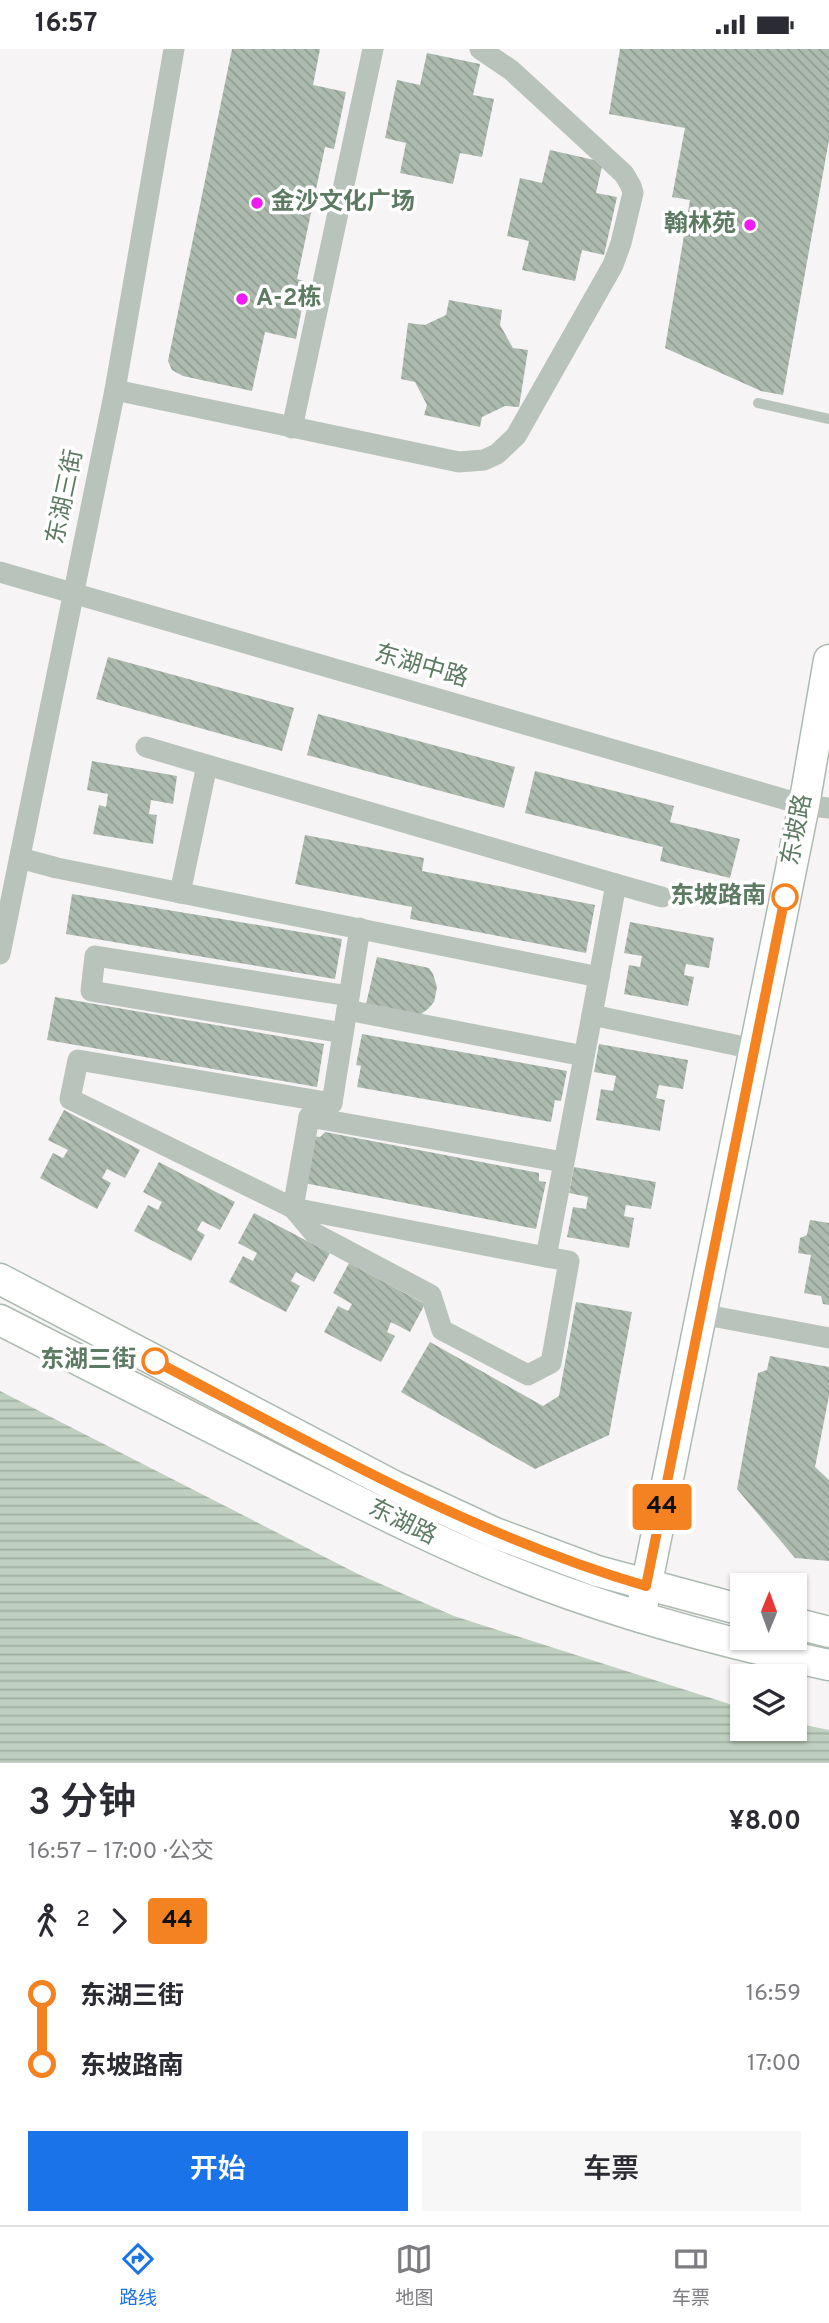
<!DOCTYPE html>
<html lang="zh">
<meta charset="utf-8">
<style>
:root{--surface:#fff;--page:#f7f7f7;--text:#2b2b33;--muted:#7c7c81;--line:#e1e1e2;--accent:#1a73e8}
body{margin:0;font-family:Overpass,"Noto Sans SC",sans-serif;background:var(--page);color:var(--text);height:100vh;display:flex;flex-direction:column;font-size:26px;white-space:nowrap}
*{box-sizing:border-box;margin:0}
p{font-size:23px;color:var(--muted)}
.icon{flex:none;width:38px;height:38px;fill:none;stroke:currentColor;stroke-width:2;stroke-linecap:round;stroke-linejoin:round}
.map{position:relative;height:1714px;overflow:hidden}
.side{display:flex;flex-direction:column;background:var(--surface);flex:1}
.side>*{flex:none}
.badge{padding:0 14px;border-radius:5px;font-size:24px;line-height:46px}
.needle{width:46px;rotate:1deg}
.controls{position:absolute;left:730px;top:1524px;display:grid;gap:14px}
.controls a{display:grid;place-items:center;width:77px;height:77px;border-radius:0px;background:var(--surface);box-shadow:0 2px 5px #0004;font-size:35px}
.map>.badge{position:absolute;translate:-50% -50%;box-shadow:0 0 0 4px #fff}
.legs{display:flex;align-items:center;gap:10px;height:77px;padding:0 28px;font-size:23px}
.legs p{margin-inline-start:auto}
.head{display:flex;align-items:center;justify-content:space-between;height:119px;padding:0 28px}
h1{font-size:38px;font-weight:600;line-height:52px}
.cta{display:flex;gap:14px;margin-top:auto;padding:14px 28px}
.cta a{flex:1;height:80px;border-radius:0px;background:var(--accent);color:#fff;font-size:28px;font-weight:600;line-height:80px;text-align:center}
.cta a+a{background:var(--page);color:var(--text)}
ul{padding:0 28px;list-style:none}
li{display:flex;align-items:center;gap:24px;height:70px;font-size:26px}
li i{display:grid;place-items:center;width:10px;height:100%;margin:0 9px;background:currentColor}
li i::after{content:'';width:18px;height:18px;margin:-9px;border:5px solid;border-radius:50%;background:var(--surface)}
li p{margin-inline-start:auto}
li:first-child i{background:linear-gradient(#0000 50%,currentColor 0)}
li:last-child i{background:linear-gradient(currentColor 50%,#0000 0)}
.status{display:flex;justify-content:space-between;align-items:center;height:49px;padding:0 35px;background:var(--surface);direction:ltr}
.status svg{height:19px;fill:currentColor}
.tab-bar{display:flex;justify-content:space-around;align-items:center;height:98px;border-top:2px solid var(--line);background:var(--surface);font-size:19px;color:var(--muted)}
.tab-bar a{display:grid;justify-items:center;gap:4px}
.tab-bar .current{color:var(--accent)}
.map>svg:first-child{display:block}
.water{fill:url(#water-rules)}
.building{fill:url(#building-back-hatch)}
.lines{fill:none;stroke-linecap:round;stroke-linejoin:round}
.secondary-casing{stroke:#adbab0;stroke-width:33}
.lane{stroke:#b8c4bb;stroke-width:10}
.street{stroke:#b8c4bb;stroke-width:21}
.secondary{stroke:#fff;stroke-width:30}
.line-1-casing{stroke:#fff;stroke-width:16}
.line-1{stroke:#f58220;stroke-width:10}
.poi-dot{fill:#f01bf0;stroke:#fff;stroke-width:2.5}
.stop-1-dot{fill:#fff;stroke:#f58220;stroke-width:3.5}
.labels{text-anchor:middle;dominant-baseline:central;stroke-width:7;stroke-linejoin:round;paint-order:stroke}
.poi-label{font-size:24px;font-weight:bold;fill:#5c7b62;stroke:#fff;text-anchor:start}
.street-label{font-size:24px;fill:#5c7b62;stroke:#fff}
.stop-label{font-size:24px;font-weight:bold;fill:#5c7b62;stroke:#fff;text-anchor:end}
</style>
<div class="status"><b>16:57</b><svg viewBox="0 0 49 12"><path d="M0 12V9h3v3zM5 12V6h3v6zM10 12V3h3v9zM15 12V0h3v12zM26 1h20v11H26zM47 4h2v5h-2z"/></svg></div>
<div class="map">
<svg width="829" height="1714" viewBox="0 0 829 1714">
<defs>
<pattern id="water-rules" width="6" height="5" patternUnits="userSpaceOnUse" patternTransform="scale(1.75)"><rect width="6" height="5" fill="#c0d0c0"/><path d="M0 2.5h6" fill="none" stroke="#9fae9f"/></pattern>
<pattern id="building-back-hatch" width="6" height="6" patternUnits="userSpaceOnUse" patternTransform="scale(1.75)"><rect width="6" height="6" fill="#adbbaf"/><path d="M-1 5l2 2M0 0l6 6M5-1l2 2" fill="none" stroke="#909d92"/></pattern>
</defs>
<rect width="100%" height="100%" fill="#f7f4f5"/>
<path class="water" d="M0,1342L358,1525L454,1567L742,1659V1680H794L795,1674L829,1681V1714H0Z"/>
<g class="building">
<path d="M232,0H320L313,36L346,43L334,100L325,98L297,230L307,233L296,290L265,283L252,342L183,327L172,321L168,312Z"/>
<path d="M620,0H829V91L783,346L761,342L665,299L690,151L672,148L685,79L609,65Z"/>
<path d="M427,4L480,15L473,46L494,50L482,108L460,104L453,135L400,124L406,94L385,89L397,31L420,36Z"/>
<path d="M550,101L603,113L596,144L617,148L604,206L582,201L575,232L522,221L529,192L507,187L520,129L542,134Z"/>
<path d="M449,251L502,261L500,276L513,299L528,301L519,358L505,357L482,368L480,378L424,366L427,356L415,333L401,330L408,274L425,276L446,266Z"/>
<path d="M108,608L294,659L282,702L96,650Z"/>
<path d="M318,665L515,718L504,759L307,706Z"/>
<path d="M92,712L177,727L173,755L151,751L149,765L157,766L153,795L93,785L99,756L106,758L108,745L87,741Z"/>
<path d="M535,722L674,757L670,773L740,790L730,829L660,812L663,798L525,764Z"/>
<path d="M305,786L424,809L422,822L595,856L586,904L410,870L412,858L295,835Z"/>
<path d="M72,845L342,890L335,930L66,885Z"/>
<path d="M630,873L714,889L709,919L686,915L684,926L694,928L688,957L624,945L629,916L640,918L642,907L624,904Z"/>
<path d="M377,908L429,919L433,925L437,938L434,953L428,960L418,967L366,955Z"/>
<path d="M55,948L324,995L317,1038L47,991Z"/>
<path d="M362,985L567,1022L561,1052L555,1051L551,1073L357,1038L361,1017L356,1016Z"/>
<path d="M599,995L688,1011L683,1040L659,1036L656,1049L665,1051L660,1082L596,1071L601,1040L613,1042L616,1027L594,1023Z"/>
<path d="M64,1061L140,1101L125,1129L107,1120L102,1129L111,1134L97,1160L40,1129L53,1104L63,1109L68,1101L48,1091Z"/>
<path d="M325,1083L539,1124V1132L546,1133L536,1180L304,1134L313,1087L320,1088Z"/>
<path d="M159,1113L235,1153L220,1181L202,1172L197,1181L205,1186L191,1212L134,1182L148,1156L158,1161L162,1153L143,1143Z"/>
<path d="M574,1118L656,1133L651,1160L626,1156L624,1167L634,1169L629,1199L567,1188L573,1158L586,1160L588,1148L569,1144Z"/>
<path d="M254,1164L330,1204L314,1233L296,1223L291,1232L300,1237L286,1263L229,1233L243,1207L253,1212L257,1204L238,1194Z"/>
<path d="M810,1171L829,1174V1256L823,1255L821,1247L804,1244L811,1206L798,1204L800,1189L807,1186Z"/>
<path d="M349,1214L425,1255L410,1283L391,1273L387,1283L395,1287L381,1313L324,1283L338,1257L348,1262L352,1255L333,1244Z"/>
<path d="M576,1253L632,1263L609,1386L535,1420L401,1343L430,1293L543,1357L559,1347Z"/>
<path d="M770,1307L829,1318V1347L815,1418L829,1431V1512L795,1509L737,1440L758,1324L767,1321Z"/>
</g>
<g class="lines">
<defs>
<g id="secondary">
<path d="M0,1230L394,1437L495,1484L597,1522L742,1561"/>
<path d="M0,1271C93,1318 186,1365 279,1413C355,1451 430,1490 509,1522C612,1564 721,1593 829,1616"/>
<path d="M640,1568L804,756L829,611"/>
<path d="M794,1574L829,1583"/>
</g>
</defs>
<use href="#secondary" class="secondary-casing"/>
<path class="lane" d="M758,354L829,370"/>
<g class="street">
<path d="M115,341L459,413L484,411L497,405L516,387L613,216L621,194L633,144L631,137L624,125L511,21L480,0"/>
<path d="M292,379L373,0"/>
<path d="M0,523L804,756L829,759"/>
<path d="M146,698L207,716"/>
<path d="M20,809L57,819L599,928L592,966L754,1000"/>
<path d="M616,835L662,848"/>
<path d="M180,844L207,716L616,835L599,928"/>
<path d="M360,879L332,1054L309,1068L293,1159L546,1208"/>
<path d="M0,905L115,341L174,0"/>
<path d="M347,961L584,1007"/>
<path d="M343,984L91,942L95,907L349,947"/>
<path d="M332,1054L78,1011L70,1050L293,1159L314,1184L431,1246L442,1281L528,1326L551,1314L569,1212L546,1208L592,966"/>
<path d="M309,1068L563,1113"/>
<path d="M701,1265L829,1289"/>
</g>
<use href="#secondary" class="secondary"/>
</g>
<g class="lines">
<defs>
<path id="line-1" d="M155,1312C315,1396 472,1486 646,1537L785,848"/>
</defs>
<use href="#line-1" class="line-1-casing"/>
<use href="#line-1" class="line-1"/>
</g>
<g class="poi-dot">
<circle cx="257" cy="154" r="7"/>
<circle cx="750" cy="176" r="7"/>
<circle cx="242" cy="250" r="7"/>
</g>
<g class="stop-1-dot">
<circle cx="785" cy="848" r="12"/>
<circle cx="155" cy="1312" r="12"/>
</g>
<g class="labels">
<g class="poi-label">
<text x="271" y="154">金沙文化广场</text>
<text x="736" y="176" text-anchor="end">翰林苑</text>
<text x="256" y="250">A-2栋</text>
</g>
<g class="street-label">
<text transform="translate(66 448) rotate(-78)">东湖三街</text>
<text transform="translate(421 618) rotate(16)">东湖中路</text>
<text transform="translate(798 781) rotate(-79)">东坡路</text>
<text transform="translate(402 1474) rotate(26)">东湖路</text>
</g>
<g class="stop-label">
<text x="766" y="848">东坡路南</text>
<text x="136" y="1312">东湖三街</text>
</g>
</g>
</svg>
<div class="controls">
<a><svg class="needle" viewBox="-14 -14 28 28"><path d="M0-13l5 13h-10z" fill="#e53935"/><path d="M0 13l5-13h-10z" fill="#7c7c81"/></svg></a>
<a><svg class="icon" aria-label="layers" viewBox="0 0 24 24"><path d="M12 4l9 5-9 5-9-5zM3 14l9 5 9-5"/></svg></a>
</div>
<b class="badge" style="left:662px;top:1458px;background:#f58220;color:#111">44</b>
</div>
<section class="side">
<div class="head"><div><h1>3 分钟</h1><p>16:57 – 17:00 · 公交</p></div><b>¥8.00</b></div>
<div class="legs"><svg class="icon" aria-label="walk" viewBox="0 0 24 24"><circle cx="13" cy="4" r="2"/><path d="M13 8l-2 6 4 7M11 14l-3 7M7 12l3-4h3l4 4"/></svg>2<svg class="icon" aria-label="forward" viewBox="0 0 24 24"><path d="M9 5l7 7-7 7"/></svg><b class="badge" style="background:#f58220;color:#111">44</b></div>
<ul>
<li><i style="color:#f58220"></i><b>东湖三街</b><p>16:59</p></li>
<li><i style="color:#f58220"></i><b>东坡路南</b><p>17:00</p></li>
</ul>
<div class="cta"><a>开始</a><a>车票</a></div>
</section>
<nav class="tab-bar">
<a class="current"><svg class="icon" aria-label="directions" viewBox="0 0 24 24"><path d="M12 3l9 9-9 9-9-9zM9 14v-3h6M13 9l2 2-2 2"/></svg>路线</a>
<a><svg class="icon" aria-label="map" viewBox="0 0 24 24"><path d="M3 6l6-2 6 2 6-2v14l-6 2-6-2-6 2zM9 4v14M15 6v14"/></svg>地图</a>
<a><svg class="icon" aria-label="tickets" viewBox="0 0 24 24"><path d="M3 7h18v10H3zM15 7v10"/></svg>车票</a>
</nav>
